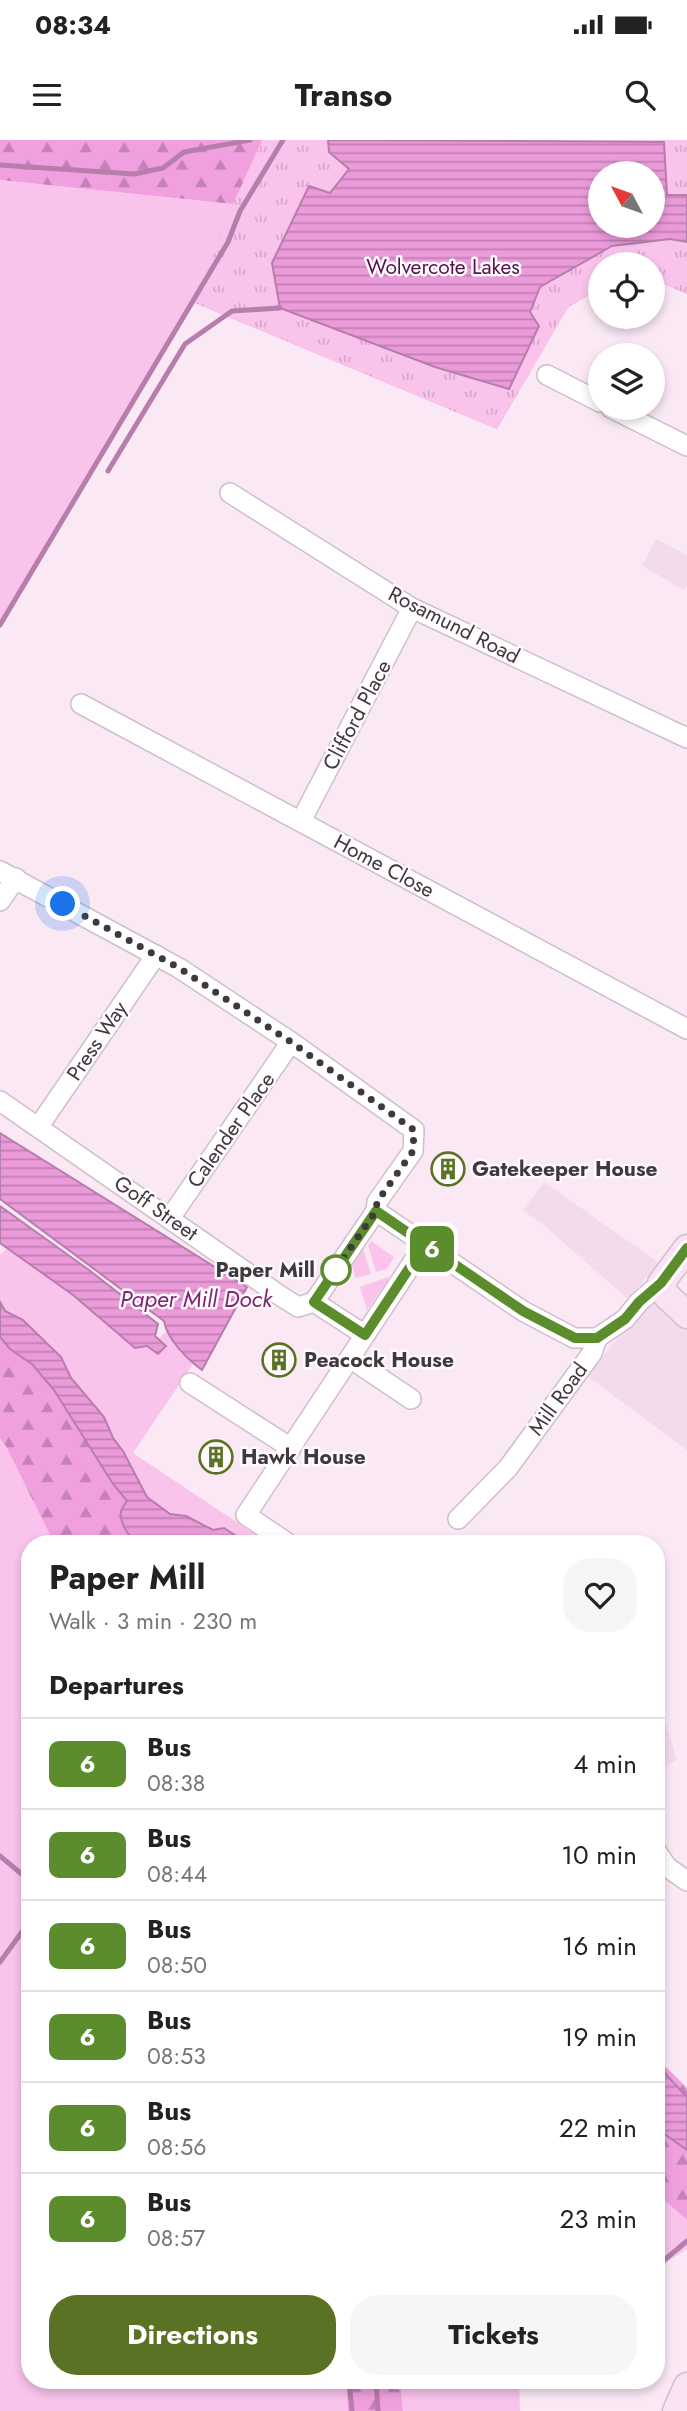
<!DOCTYPE html>
<meta charset="utf-8">
<style>
:root{--surface:#fff;--page:#f6f6f6;--text:#222;--muted:#767676;--line:#e0e0e0;--accent:#5a7223}
body{margin:0;font-family:Jost,sans-serif;background:var(--page);color:var(--text);height:100vh;display:flex;flex-direction:column;font-size:26px;white-space:nowrap}
*{box-sizing:border-box;margin:0}
p{font-size:23px;color:var(--muted)}
.icon{flex:none;width:38px;height:38px;fill:none;stroke:currentColor;stroke-width:2;stroke-linecap:round;stroke-linejoin:round}
.map{position:relative;flex:1;overflow:hidden}
.details{position:absolute;left:21px;top:1395px;width:644px;height:854px;display:flex;flex-direction:column;background:var(--surface);border-radius:28px;box-shadow:0 4px 10px #0003}
.details>*{flex:none}
.badge{padding:0 14px;border-radius:10px;font-size:24px;line-height:46px}
.needle{width:46px;rotate:311deg}
.tools{position:absolute;left:588px;top:21px;display:grid;gap:14px}
.tools a{display:grid;place-items:center;width:77px;height:77px;border-radius:50%;background:var(--surface);box-shadow:0 4px 10px #0003;font-size:35px}
.you{position:absolute;width:35px;height:35px;margin:-18px;border:5px solid #fff;border-radius:50%;background:#1a73e8;box-shadow:0 0 0 10px #1a73e833}
.map>.badge{position:absolute;translate:-50% -50%;box-shadow:0 0 0 4px #fff}
h2{padding:0 28px;font-size:26px;line-height:63px}
.round{display:grid;place-items:center;flex:none;width:74px;height:74px;border-radius:28px;background:var(--page)}
.head{display:flex;align-items:center;justify-content:space-between;height:119px;padding:0 28px}
h1{font-size:33px;font-weight:700;line-height:52px}
.button{display:flex;gap:14px;margin-top:auto;padding:14px 28px}
.button a{flex:1;height:80px;border-radius:28px;background:var(--accent);color:#fff;font-size:28px;font-weight:700;line-height:80px;text-align:center}
.button a+a{background:var(--page);color:var(--text)}
ul{padding:0;list-style:none}
li{display:flex;align-items:center;gap:21px;height:91px;padding:0 28px;border-top:2px solid var(--line)}
li div{flex:1}
li b{display:block;font-size:26px}
li em{font-style:normal}
li .badge{min-width:77px;font-weight:700;text-align:center}
.status{display:flex;justify-content:space-between;align-items:center;height:49px;padding:0 35px;background:var(--surface);direction:ltr}
.status svg{height:19px;fill:currentColor}
header{display:flex;justify-content:space-between;align-items:center;height:91px;padding:0 28px;background:var(--surface);font-size:32px;font-weight:700}
.map>svg:first-child{display:block}
.built{fill:#f3dbed}
.grass{fill:#f9c3ec}
.forest{fill:url(#forest-firs)}
.park{fill:url(#park-tufts);fill-rule:evenodd}
.water{fill:url(#water-rules);stroke:#b77dab;stroke-width:2;fill-rule:evenodd}
.lines{fill:none;stroke-linecap:round;stroke-linejoin:round}
.stream{stroke:#b77dab;stroke-width:5}
.street-casing{stroke:#d0becb;stroke-width:22}
.secondary-casing{stroke:#d0becb;stroke-width:29}
.street{stroke:#fff;stroke-width:19}
.secondary{stroke:#f9e2f4;stroke-width:26}
.line-casing{stroke:#fff;stroke-width:16}
.line{stroke:#5b8d2d;stroke-width:10}
.walk{stroke:#3f383d;stroke-width:7;stroke-dasharray:0 12.6}
.stop-dot{fill:#fff;stroke:#5b8d2d;stroke-width:3.5}
.labels{text-anchor:middle;dominant-baseline:central;stroke-width:5;stroke-linejoin:round;paint-order:stroke}
.park-label{font-size:21px;fill:#57124d;stroke:#fefafd}
.street-label{font-size:21px;fill:#3f383d;stroke:#fefafd}
.poi-label{font-size:21px;font-weight:bold;fill:#3f383d;stroke:#fefafd;text-anchor:start}
.stop-label{font-size:21px;font-weight:bold;fill:#3f383d;stroke:#fefafd;text-anchor:end}
.water-label{font-size:23px;font-style:italic;fill:#7f2472;stroke:#fefafd}
</style>
<div class="status"><b>08:34</b><svg viewBox="0 0 49 12"><path d="M0 12V9h3v3zM5 12V6h3v6zM10 12V3h3v9zM15 12V0h3v12zM26 1h20v11H26zM47 4h2v5h-2z"/></svg></div>
<header><svg class="icon" aria-label="menu" viewBox="0 0 24 24"><path d="M4 6h16M4 12h16M4 18h16"/></svg>Transo<svg class="icon" aria-label="search" viewBox="0 0 24 24"><circle cx="10" cy="10" r="6"/><path d="M15 15l6 6"/></svg></header>
<div class="map">
<svg width="687" height="2271" viewBox="0 0 687 2271">
<defs>
<pattern id="forest-firs" width="22" height="20" patternUnits="userSpaceOnUse" patternTransform="scale(1.75)"><rect width="22" height="20" fill="#f0a0df"/><path d="M5 1l3.5 6h-7zM16 11l3.5 6h-7z" fill="#c483b6"/></pattern>
<pattern id="park-tufts" width="24" height="20" patternUnits="userSpaceOnUse" patternTransform="scale(1.75)"><rect width="24" height="20" fill="#f9c3ec"/><path d="M3 7l-1-3M5 7V3M7 7l1-3M15 17l-1-3M17 17v-4M19 17l1-3" fill="none" stroke="#d6a8cb"/></pattern>
<pattern id="water-rules" width="6" height="5" patternUnits="userSpaceOnUse" patternTransform="scale(1.75)"><rect width="6" height="5" fill="#eb9bda"/><path d="M0 2.5h6" fill="none" stroke="#c07fb2"/></pattern>
</defs>
<rect width="100%" height="100%" fill="#fae8f5"/>
<g class="built">
<path d="M656,399L687,415V445L684,450L642,426Z"/>
<path d="M544,1042L659,1123L628,1159L547,1088L523,1070Z"/>
<path d="M651,1156L687,1185V1310L587,1236Z"/>
<path d="M656,1553L677,1620L659,1628L656,1621Z"/>
</g>
<g class="grass">
<path d="M0,40L233,64L195,163L0,481Z"/>
<path d="M371,1101L394,1117L387,1129L376,1132L368,1106Z"/>
<path d="M7,1108L73,1155L135,1208L166,1206L159,1199L166,1191L193,1224L133,1313L268,1403H247L224,1388L213,1390L186,1376L170,1374L147,1357L123,1311L113,1298L104,1277L71,1238L61,1217L23,1180L5,1171L0,1162V1115Z"/>
<path d="M363,1109L371,1134L355,1138L352,1125Z"/>
<path d="M388,1137V1140L367,1170L360,1147Z"/>
<path d="M0,1299L6,1305L54,1403L30,1404V2240H346L348,2271H0Z"/>
<path d="M656,2053L687,2080V2109L667,2122L656,2138Z"/>
<path d="M400,2240H519L520,2271H403Z"/>
</g>
<g class="forest">
<path d="M0,0H328L539,187L612,106L670,99L687,154L653,139V124H600V149L568,167L497,289L195,163L233,64L0,40Z"/>
<path d="M0,1197L10,1209L32,1224L54,1250L113,1344L127,1362L121,1369L131,1400L138,1403H54L6,1306L0,1299Z"/>
<path d="M656,1917L687,1948V1957L656,1924Z"/>
<path d="M656,1988L687,2010V2080L656,2053Z"/>
<path d="M346,2240H400L403,2271H348Z"/>
</g>
<path class="park" d="M262,0H687V154L653,139V124H600V149L568,167L497,289L195,163L233,64ZM600,33H653V86H600Z"/>
<g class="water">
<path d="M328,0L664,2L667,55H687V102L670,99L612,106L540,147L530,172L539,186L509,249L435,227L280,168L272,123L309,46L330,53L349,29L329,12ZM600,33H653V86H600Z"/>
<path d="M0,993L247,1147L202,1230C187,1219 167,1199 164,1181L0,1059Z"/>
<path d="M0,1066L89,1130L158,1184L155,1196L166,1206L158,1214L147,1206L135,1208L73,1155L0,1103Z"/>
<path d="M0,1162L5,1171L23,1180L61,1217L71,1238L104,1277L113,1298L123,1311L147,1357L170,1374L186,1376L213,1390L224,1388L247,1403L138,1404C130,1399 119,1382 121,1372C121,1369 125,1364 127,1361L113,1344L54,1250L32,1224L10,1209L0,1197Z"/>
<path d="M656,1924L687,1957V2010L656,1988Z"/>
</g>
<g class="lines">
<g class="stream">
<path d="M0,25L134,34L163,28L184,12L250,0"/>
<path d="M108,331L185,204L232,171L280,168"/>
<path d="M0,485L228,102L240,71L283,0"/>
<path d="M0,1716L30,1741"/>
<path d="M0,1822L30,1781"/>
<path d="M656,2127L687,2101"/>
<path d="M349,2240L352,2271"/>
<path d="M376,2240L378,2271"/>
</g>
<defs>
<g id="street">
<path d="M547,235L600,262"/>
<path d="M611,268L687,306"/>
<path d="M230,353L412,468L687,598"/>
<path d="M81,564L687,889"/>
<path d="M301,681L412,468"/>
<path d="M0,731L179,828L291,902L414,990L413,1011L377,1062L376,1071L314,1162"/>
<path d="M0,761L16,738"/>
<path d="M0,961L279,1155L298,1167L314,1162"/>
<path d="M39,986L156,815"/>
<path d="M376,1071L523,1171L574,1198H597"/>
<path d="M170,1078L291,902"/>
<path d="M314,1162L365,1195"/>
<path d="M350,1218L411,1259"/>
<path d="M190,1243L291,1308"/>
<path d="M458,1379L508,1328L592,1213L597,1198L625,1179L639,1162L661,1143"/>
<path d="M289,1404L246,1375L425,1104"/>
<path d="M656,1711L667,1727L687,1741"/>
</g>
<g id="secondary">
<path d="M687,1108L661,1143L666,1155L687,1175"/>
<path d="M676,2271L687,2246"/>
</g>
</defs>
<use href="#street" class="street-casing"/>
<use href="#secondary" class="secondary-casing"/>
<use href="#street" class="street"/>
<use href="#secondary" class="secondary"/>
</g>
<g class="lines">
<defs>
<path id="line" d="M410,1127L365,1195L314,1162L376,1071L523,1171L575,1198H597L625,1179L639,1162L661,1143L687,1108"/>
</defs>
<use href="#line" class="line-casing"/>
<use href="#line" class="line"/>
<path class="walk" d="M63,764L179,828L291,902L414,990L413,1011L377,1062L376,1071L329,1139L336,1130"/>
</g>
<defs>
<symbol id="building-ring" viewBox="-11 -11 22 22"><circle r="9.5" fill="#fefafd" stroke="#5a7223" stroke-width="1.5"/><path d="M-4-6H4V6H1V3H-1V6H-4ZM-2.5-4.3h1.7v1.8h-1.7ZM.8-4.3h1.7v1.8H.8ZM-2.5-1h1.7V.8h-1.7ZM.8-1h1.7V.8H.8Z" fill="#5a7223"/></symbol>
</defs>
<g fill-rule="evenodd">
<use href="#building-ring" x="429" y="1010" width="38" height="38"/>
<use href="#building-ring" x="260" y="1201" width="38" height="38"/>
<use href="#building-ring" x="197" y="1298" width="38" height="38"/>
</g>
<circle class="stop-dot" cx="336" cy="1130" r="14"/>
<g class="labels">
<g class="park-label">
<text x="443" y="127">Wolvercote Lakes</text>
</g>
<g class="street-label">
<text transform="translate(454 485) rotate(27)">Rosamund Road</text>
<text transform="translate(357 575) rotate(-62)">Clifford Place</text>
<text transform="translate(384 726) rotate(28)">Home Close</text>
<text transform="translate(97 901) rotate(-56)">Press Way</text>
<text transform="translate(231 990) rotate(-55)">Calender Place</text>
<text transform="translate(156 1068) rotate(35)">Goff Street</text>
<text transform="translate(558 1259) rotate(-54)">Mill Road</text>
</g>
<g class="poi-label">
<text x="472" y="1029">Gatekeeper House</text>
<text x="304" y="1220">Peacock House</text>
<text x="241" y="1317">Hawk House</text>
</g>
<g class="stop-label">
<text x="315" y="1130">Paper Mill</text>
</g>
<g class="water-label">
<text x="196" y="1159">Paper Mill Dock</text>
</g>
</g>
</svg>
<div class="tools">
<a><svg class="needle" viewBox="-14 -14 28 28"><path d="M0-13l5 13h-10z" fill="#e53935"/><path d="M0 13l5-13h-10z" fill="#767676"/></svg></a>
<a><svg class="icon" aria-label="locate" viewBox="0 0 24 24"><circle cx="12" cy="12" r="6"/><path d="M12 2v4M12 18v4M2 12h4M18 12h4"/></svg></a>
<a><svg class="icon" aria-label="layers" viewBox="0 0 24 24"><path d="M12 4l9 5-9 5-9-5zM3 14l9 5 9-5"/></svg></a>
</div>
<div class="you" style="left:63px;top:764px"></div>
<b class="badge" style="left:432px;top:1109px;background:#5b8d2d;color:#fff">6</b>
<section class="details">
<div class="head"><div><h1>Paper Mill</h1><p>Walk · 3 min · 230 m</p></div><a class="round"><svg class="icon" aria-label="heart" viewBox="0 0 24 24"><path d="M12 20l-8-8c-3-5 5-10 8-4 3-6 11-1 8 4z"/></svg></a></div>
<h2>Departures</h2>
<ul>
<li><span class="badge" style="background:#5b8d2d;color:#fff">6</span><div><b>Bus</b><p>08:38</p></div><em>4 min</em></li>
<li><span class="badge" style="background:#5b8d2d;color:#fff">6</span><div><b>Bus</b><p>08:44</p></div><em>10 min</em></li>
<li><span class="badge" style="background:#5b8d2d;color:#fff">6</span><div><b>Bus</b><p>08:50</p></div><em>16 min</em></li>
<li><span class="badge" style="background:#5b8d2d;color:#fff">6</span><div><b>Bus</b><p>08:53</p></div><em>19 min</em></li>
<li><span class="badge" style="background:#5b8d2d;color:#fff">6</span><div><b>Bus</b><p>08:56</p></div><em>22 min</em></li>
<li><span class="badge" style="background:#5b8d2d;color:#fff">6</span><div><b>Bus</b><p>08:57</p></div><em>23 min</em></li>
</ul>
<div class="button"><a>Directions</a><a>Tickets</a></div>
</section>
</div>
